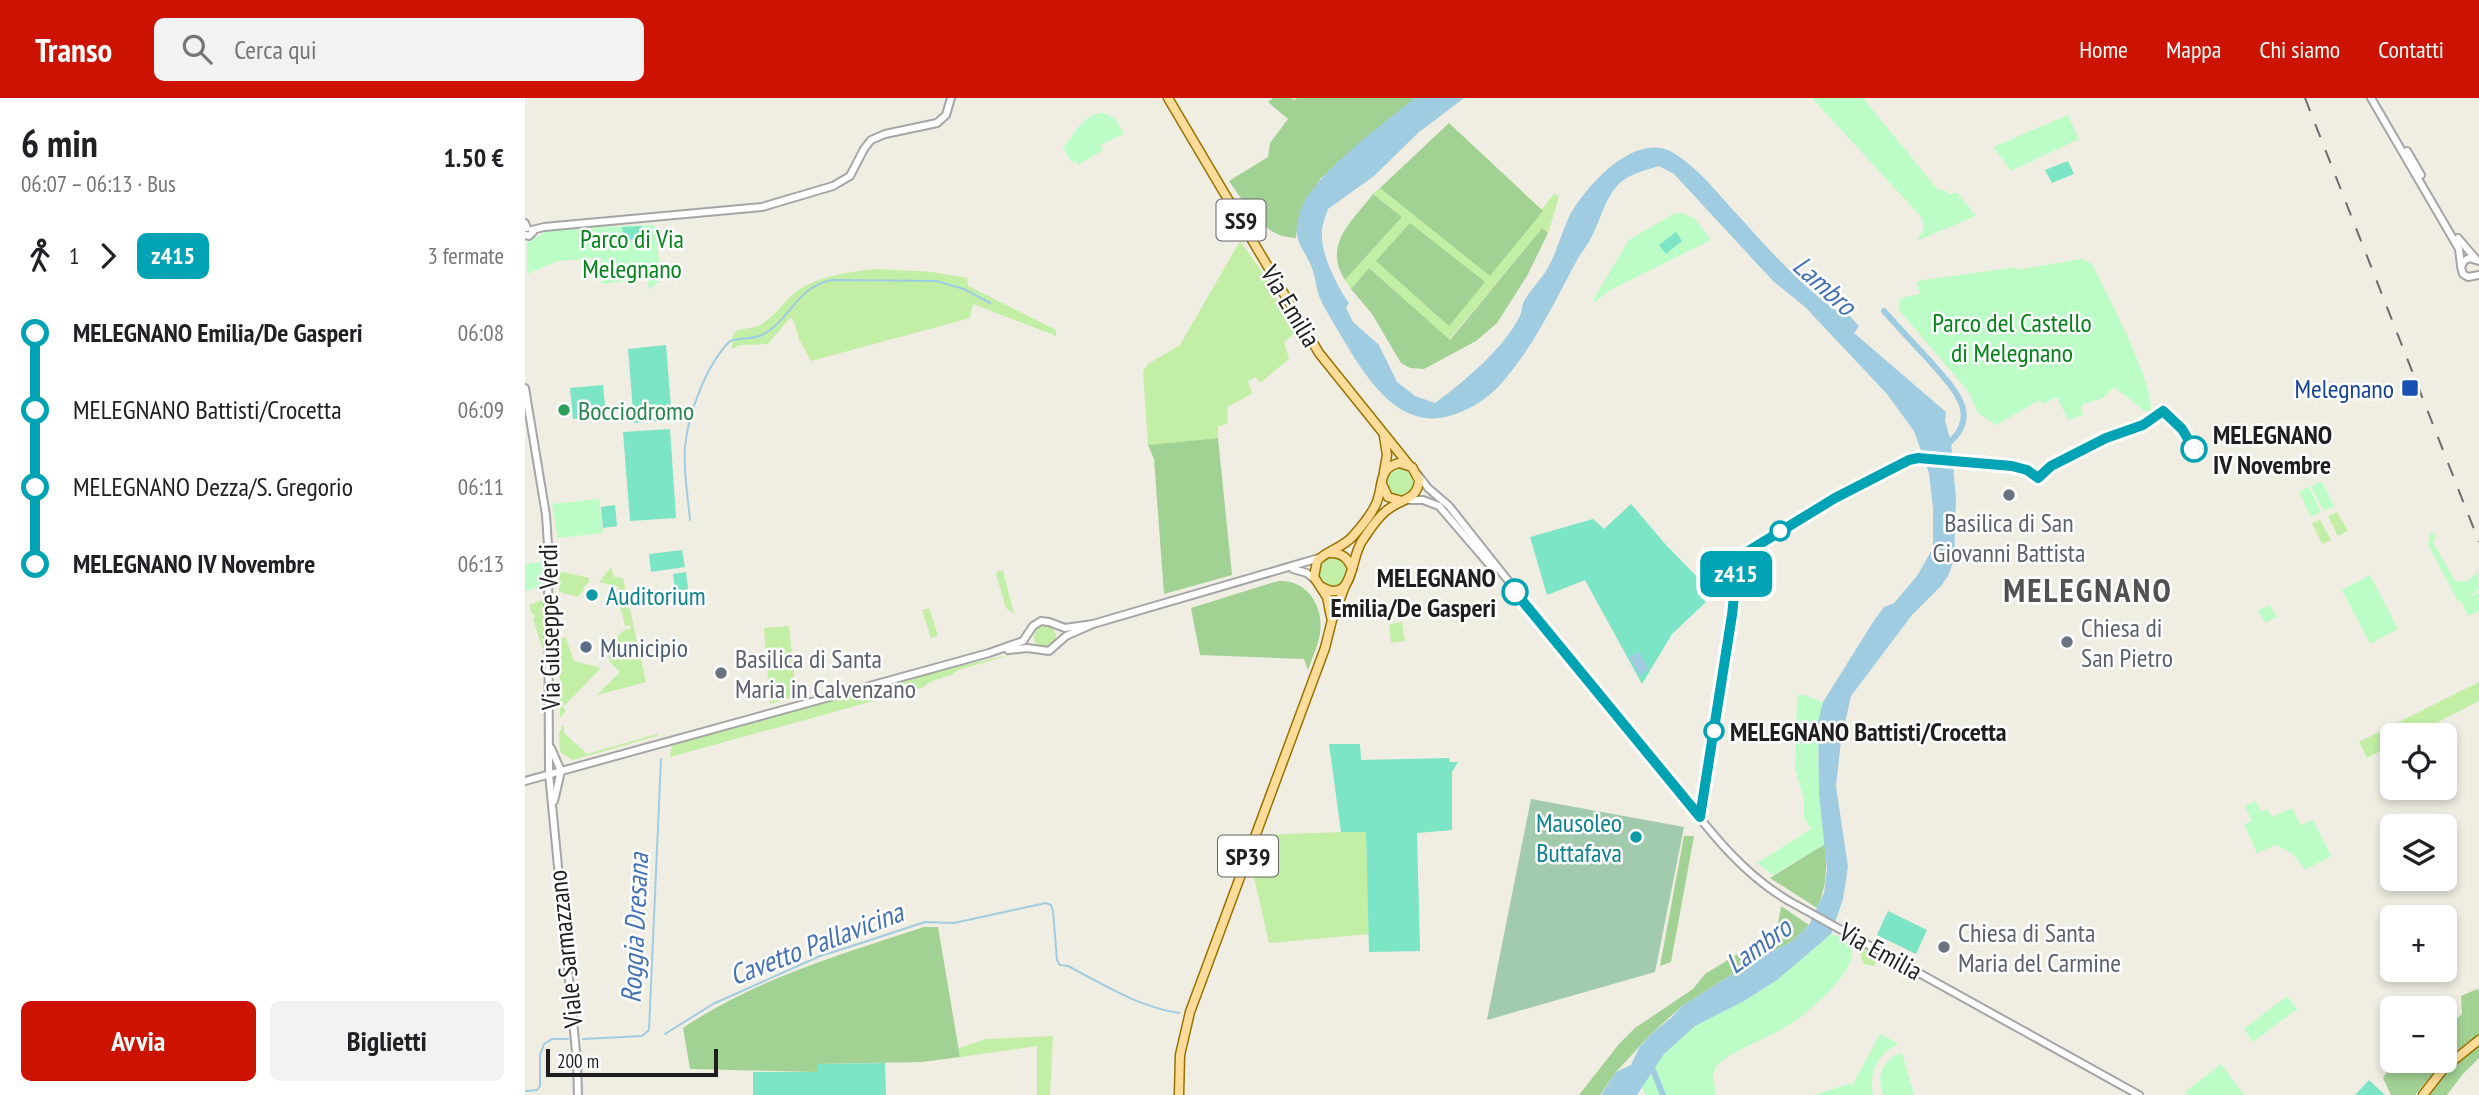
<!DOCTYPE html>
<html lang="it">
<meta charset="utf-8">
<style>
:root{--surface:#fff;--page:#f2f2f2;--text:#202124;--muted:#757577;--accent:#cc1200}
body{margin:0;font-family:"PT Sans Narrow",sans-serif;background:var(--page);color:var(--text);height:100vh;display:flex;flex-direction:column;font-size:26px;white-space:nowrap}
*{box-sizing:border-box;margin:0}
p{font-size:23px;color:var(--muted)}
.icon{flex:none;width:38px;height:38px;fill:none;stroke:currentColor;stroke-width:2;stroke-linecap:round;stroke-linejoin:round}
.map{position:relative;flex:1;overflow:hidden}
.side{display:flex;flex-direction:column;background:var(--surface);width:525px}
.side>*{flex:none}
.badge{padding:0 14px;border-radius:10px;font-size:24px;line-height:46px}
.fabs{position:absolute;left:1855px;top:625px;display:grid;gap:14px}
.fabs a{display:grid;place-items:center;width:77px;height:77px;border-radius:10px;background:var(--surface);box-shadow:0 4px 10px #0003;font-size:35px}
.scale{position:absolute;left:21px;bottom:18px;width:172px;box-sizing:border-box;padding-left:7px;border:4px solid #1e1e1e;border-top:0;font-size:19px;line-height:24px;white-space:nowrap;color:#1e1e1e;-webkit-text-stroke:5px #fff;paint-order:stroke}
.map>.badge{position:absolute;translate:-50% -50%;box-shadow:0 0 0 4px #fff}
.legs{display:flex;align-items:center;gap:10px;height:77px;padding:0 21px;font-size:23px}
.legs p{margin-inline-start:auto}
.summary{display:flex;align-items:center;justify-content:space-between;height:119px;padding:0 21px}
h1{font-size:38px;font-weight:700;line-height:52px}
.action{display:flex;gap:14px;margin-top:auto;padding:14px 21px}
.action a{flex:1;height:80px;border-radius:10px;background:var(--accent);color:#fff;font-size:28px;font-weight:700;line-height:80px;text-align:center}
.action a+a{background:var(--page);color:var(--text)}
ul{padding:0 21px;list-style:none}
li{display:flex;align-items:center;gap:24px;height:77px;font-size:26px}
li i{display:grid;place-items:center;width:10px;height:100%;margin:0 9px;background:currentColor}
li i::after{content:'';width:18px;height:18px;margin:-9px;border:5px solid;border-radius:50%;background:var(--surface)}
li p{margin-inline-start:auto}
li:first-child i{background:linear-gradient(#0000 50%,currentColor 0)}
li:last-child i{background:linear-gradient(currentColor 50%,#0000 0)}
header{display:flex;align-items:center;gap:42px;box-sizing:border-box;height:98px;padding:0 35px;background:var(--accent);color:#fff}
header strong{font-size:33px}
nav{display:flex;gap:38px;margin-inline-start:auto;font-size:24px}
.search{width:490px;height:63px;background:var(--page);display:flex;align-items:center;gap:18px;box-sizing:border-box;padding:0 24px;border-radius:10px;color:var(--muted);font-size:26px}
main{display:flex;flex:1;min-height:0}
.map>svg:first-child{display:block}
.grass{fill:#c2eea5}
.forest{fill:#a1d294}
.cemetery{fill:#a2caac}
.park{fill:#bcfdc7}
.pitch{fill:#7be5c5}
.water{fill:#a0cce1}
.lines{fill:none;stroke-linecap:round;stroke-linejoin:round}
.stream{stroke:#a0cce1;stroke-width:2}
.canal{stroke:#a0cce1;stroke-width:6}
.minor-casing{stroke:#a5a5a5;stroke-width:10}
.major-casing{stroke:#987300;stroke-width:11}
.minor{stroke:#fff;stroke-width:6}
.major{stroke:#ffdc99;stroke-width:8}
.rail{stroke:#6c6c6c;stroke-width:2;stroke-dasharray:14 14;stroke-linecap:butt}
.line-1-casing{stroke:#fff;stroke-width:16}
.line-1{stroke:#00a3b4;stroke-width:10}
.transit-dot{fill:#1a4fb4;stroke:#fff;stroke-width:2.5}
.leisure-dot{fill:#2e9e5b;stroke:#fff;stroke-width:2.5}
.stop-1-dot{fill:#fff;stroke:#00a3b4;stroke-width:3.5}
.worship-dot{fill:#6b7280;stroke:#fff;stroke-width:2.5}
.culture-dot{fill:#0f9aa8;stroke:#fff;stroke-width:2.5}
.service-dot{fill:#5c6f8a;stroke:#fff;stroke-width:2.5}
.labels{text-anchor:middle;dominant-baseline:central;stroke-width:5;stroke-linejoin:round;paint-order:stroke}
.shield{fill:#fff;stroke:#626262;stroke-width:2}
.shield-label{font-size:24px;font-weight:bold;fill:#1e1e1e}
.park-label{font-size:26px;fill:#038519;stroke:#fff}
.street-label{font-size:26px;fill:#1e1e1e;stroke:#fff}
.transit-label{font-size:26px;fill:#164399;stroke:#fff;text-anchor:end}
.leisure-label{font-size:26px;fill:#27864d;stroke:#fff;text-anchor:start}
.stop-label{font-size:26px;font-weight:bold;fill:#1e1e1e;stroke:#fff;text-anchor:start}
.worship-label{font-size:26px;fill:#5b616d;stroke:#fff;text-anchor:start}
.culture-label{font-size:26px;fill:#0d838f;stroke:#fff;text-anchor:start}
.service-label{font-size:26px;fill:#4e5e75;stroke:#fff;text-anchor:start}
.water-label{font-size:28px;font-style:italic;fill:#4372b5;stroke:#fff}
.district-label{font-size:33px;font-weight:bold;letter-spacing:2px;fill:#515151;stroke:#fff}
</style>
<header>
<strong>Transo</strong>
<div class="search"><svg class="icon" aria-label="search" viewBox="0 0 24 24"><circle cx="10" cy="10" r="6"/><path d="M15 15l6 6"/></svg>Cerca qui</div>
<nav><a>Home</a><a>Mappa</a><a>Chi siamo</a><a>Contatti</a></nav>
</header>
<main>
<section class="side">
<div class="summary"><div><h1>6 min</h1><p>06:07 – 06:13 · Bus</p></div><b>1.50 €</b></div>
<div class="legs"><svg class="icon" aria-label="walk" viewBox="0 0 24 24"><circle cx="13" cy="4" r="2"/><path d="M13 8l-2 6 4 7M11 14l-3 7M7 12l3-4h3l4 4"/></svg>1<svg class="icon" aria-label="forward" viewBox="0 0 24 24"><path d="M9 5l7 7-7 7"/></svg><b class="badge" style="background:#00a3b4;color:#fff">z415</b><p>3 fermate</p></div>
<ul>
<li><i style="color:#00a3b4"></i><b>MELEGNANO Emilia/De Gasperi</b><p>06:08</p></li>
<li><i style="color:#00a3b4"></i><span>MELEGNANO Battisti/Crocetta</span><p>06:09</p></li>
<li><i style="color:#00a3b4"></i><span>MELEGNANO Dezza/S. Gregorio</span><p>06:11</p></li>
<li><i style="color:#00a3b4"></i><b>MELEGNANO IV Novembre</b><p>06:13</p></li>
</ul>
<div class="action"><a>Avvia</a><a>Biglietti</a></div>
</section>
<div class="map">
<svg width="1954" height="997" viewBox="0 0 1954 997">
<rect width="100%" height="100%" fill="#f0ede3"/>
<g class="grass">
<path d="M855,90L965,177L1029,96L1034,98L1023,135L1017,130L924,242L844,170L826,191L820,182L877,119L848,96Z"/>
<path d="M715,143L740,178L770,235L759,244L764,261L735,285L731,279L723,283L727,296L702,309L703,325L693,329V340L623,347L618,273L623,266L655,247Z"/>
<path d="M351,171L407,174L442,180L443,188L531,232V238L448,206L445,220L286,263L274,241L268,221L265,220L243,246L215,247L207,251V239L211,233C219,230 230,231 237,226C254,215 263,196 282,187C303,176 328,174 351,171Z"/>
<circle cx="875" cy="384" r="15"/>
<path d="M1812,414L1823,433L1813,438L1803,418Z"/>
<path d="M1795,422L1806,442L1797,446L1787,425Z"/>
<circle cx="808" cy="474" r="15"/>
<path d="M86,469L89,479L98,480L121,584L72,597L95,574L85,564L81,550L98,533L106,530L105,527L100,528L91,493L94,489L74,484Z"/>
<path d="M34,473L64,480V484L58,490L59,492L53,499L34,494Z"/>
<path d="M473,473H478L489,516L481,510L471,476Z"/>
<path d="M17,502L19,504L18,552L8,521L10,520L9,516H7L4,507Z"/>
<path d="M404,510L413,538L406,540L397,512Z"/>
<path d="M877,524L880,543L866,545L864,526Z"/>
<path d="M264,528L271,598L245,606L239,530Z"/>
<circle cx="520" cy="539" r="11"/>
<path d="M40,538L49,563L76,570L38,609L41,613L35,619L34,544Z"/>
<path d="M489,556L433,572C423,582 408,579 399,589L145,659L147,646L379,580Z"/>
<path d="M1954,584V603L1887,637H1867V647L1842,660L1834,644Z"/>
<path d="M37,628H39V635L62,656L132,636V638L48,662L35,654L34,637Z"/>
<path d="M816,734H841L844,836L744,845L726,766L737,737Z"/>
<path d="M1332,847L1353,859L1349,868L1339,866Z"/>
<path d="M528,938L525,997H512V948L435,959L434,950L461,941Z"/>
</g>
<g class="forest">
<path d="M748,0H766L769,2L772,0H890L795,81L771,136V140C737,139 722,108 704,83L743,59L745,45L763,21L743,4Z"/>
<path d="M924,25L1018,113L965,178L855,90Z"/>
<path d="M848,96L877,119L820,182C797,146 828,123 848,96Z"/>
<path d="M885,125L960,184L924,228L851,163Z"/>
<path d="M1017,130L1023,135L1002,178L972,225L951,243L899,271L885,270L876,265L847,216L826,191L844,170L925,242Z"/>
<path d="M693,340L707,477L639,496L629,361L623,347Z"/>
<path d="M753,483C782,481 799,508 795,535C793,548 787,560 783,572L779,561L675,557L666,510Z"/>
<path d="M1159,738H1169L1146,864L1135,868Z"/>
<path d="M1300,746C1302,769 1302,788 1292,810L1245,780Z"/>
<path d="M1256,808L1284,827L1266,844L1233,860L1157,908L1126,936L1091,974L1075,997H1054L1094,946L1110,930L1168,891L1180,876L1252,832Z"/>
<path d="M399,829H413L435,959L397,964L293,966L292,974L165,971L158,930C230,881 317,856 399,829Z"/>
<path d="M1952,891L1954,892V936L1920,961V931L1937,916L1936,898Z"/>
<path d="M1954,947V960L1937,977L1922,997H1904L1919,977Z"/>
<path d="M1870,963V962L1918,963L1890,997H1866L1858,980Z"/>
</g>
<path class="cemetery" d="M1006,701L1159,729L1130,874L962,922Z"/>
<g class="park">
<path d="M1287,0H1338L1413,92L1421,93L1424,96L1432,95L1451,118L1394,142L1393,140C1399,134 1400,127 1396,119Z"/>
<path d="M578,15L590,20L599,36L575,47L578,52L553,67L550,62L547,65L538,49C552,35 556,17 578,15Z"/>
<path d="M1543,17L1554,41L1486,73L1468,49Z"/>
<path d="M1157,115L1169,120L1186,142L1085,192L1070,204L1068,202L1104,142L1148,116Z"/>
<path d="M130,127L136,181L124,192L122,180L77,186L76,160L33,163L2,176V145L25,131Z"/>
<path d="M1556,161L1567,166C1580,193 1634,292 1625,317L1589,289L1578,300L1556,307L1558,317L1543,322L1532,299L1517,306L1515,302L1471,327L1453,315L1443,293L1373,211L1376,200L1395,196L1391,184L1398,182L1485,170L1497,171Z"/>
<path d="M1797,384L1809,408L1799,413L1786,388Z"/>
<path d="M1784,389L1796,414L1786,419L1774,393Z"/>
<path d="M74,401L78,435L33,440L27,406Z"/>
<path d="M1906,434L1911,438L1908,444L1930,483L1942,484L1953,473L1954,492L1942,499L1954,495V513L1943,518L1936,503L1933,504L1903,446Z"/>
<path d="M19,464L18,488L0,493V466Z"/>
<path d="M1845,477L1873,531L1845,546L1817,492Z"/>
<path d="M1745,507L1752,519L1740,525L1733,513Z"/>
<path d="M1272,597H1279L1298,604C1287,650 1297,699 1300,746L1248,777L1232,765L1286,731L1279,720V702L1270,671Z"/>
<path d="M1731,703L1736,714L1742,711L1747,719L1767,710L1776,727L1788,722L1806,758L1780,772L1768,756L1751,747L1732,755L1719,727L1727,723L1720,708Z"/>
<path d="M1306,836C1310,838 1318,839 1322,842C1345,864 1284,914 1267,925C1244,941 1212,949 1191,968L1188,979L1191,997H1121L1117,989L1139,956L1170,928L1219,903L1252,882Z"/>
<path d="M1762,898L1772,911L1728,944L1719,931Z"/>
<path d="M1355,936L1372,945V947C1351,956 1344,976 1348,997H1288L1324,986L1327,988Z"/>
<path d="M1377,955L1389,997H1358C1351,978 1357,961 1377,955Z"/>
<path d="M1696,966L1719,997H1663L1660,994Z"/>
</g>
<g class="pitch">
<path d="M1543,63L1549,76L1527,85L1520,72Z"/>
<path d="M117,128L118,141L98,142L97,129Z"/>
<path d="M1151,134L1157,143L1141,156L1134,147Z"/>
<path d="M141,247L147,322L109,325L103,251Z"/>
<path d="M78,287L81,318L48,321L45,290Z"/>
<path d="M145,331L151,420L105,423L98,334Z"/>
<path d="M1106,406L1141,447L1184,491L1176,499L1181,504L1147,536L1117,586L1060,482L1022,497L1005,439L1068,421L1079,431Z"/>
<path d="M90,407L92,428L78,430L76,409Z"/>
<path d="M157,452L160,469L126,474L124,456Z"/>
<path d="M161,474L164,498L151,500L148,476Z"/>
<path d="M804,646H835L836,662L924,660L925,664H933L927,674V732L892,735L895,853L844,854L841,734H816Z"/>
<path d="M1363,813L1402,832L1391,856L1352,837Z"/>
<path d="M360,965L361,997H228V974H292V966Z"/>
<path d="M1844,982L1860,997H1830Z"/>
</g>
<g class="water">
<path d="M890,0H939L893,35L849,78L803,111C800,120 796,129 797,139C797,158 813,190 824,205L821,210L828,224L854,247L872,284L890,298L910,305C938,285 980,249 995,218C997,213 997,208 999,203C1007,189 1020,178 1026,164C1033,149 1037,134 1044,119C1059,90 1109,33 1147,54C1171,68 1190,92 1208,112C1243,150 1276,189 1319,218L1323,216L1334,228L1329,235L1421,314L1420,323L1426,344L1431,401L1429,462L1423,478L1416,488L1387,517L1326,598L1316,643L1311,688L1323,769L1318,801L1306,836L1252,882L1219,903L1170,928L1139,956L1112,997H1076L1091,974L1106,967L1114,950L1126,936L1146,920L1157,908L1233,860L1266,844L1284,827L1299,795L1302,771L1294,696L1293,624L1298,604L1350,521L1359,509L1369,505L1392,478L1408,450V410L1404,375L1389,333L1362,296L1280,209L1248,183L1149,76L1134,68C1121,72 1107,75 1096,84C1080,98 1076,122 1066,140C1062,148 1056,155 1052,162C1029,205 1007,252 974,288C959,304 936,317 914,320C865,326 833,266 812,231C806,220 799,210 794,198C791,190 791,181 788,173C779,147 765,144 775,114C786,78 859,25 890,0Z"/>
<path d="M1114,554L1124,572L1115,578L1104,559Z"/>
</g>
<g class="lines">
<g class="stream">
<path d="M165,422C163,398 158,373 160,349C163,316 181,267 205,243C215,239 227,242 237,237C265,223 270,190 306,182L411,183L439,191L465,205"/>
<path d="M140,936L188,906L295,858L324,849L400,824L429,825L521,805L526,807L528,813L532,862L535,867L543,868C579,887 614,909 654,915"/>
<path d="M58,941L117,938L124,932L136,661"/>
<path d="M0,993L12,992L15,988V957L19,946L27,941H43"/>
</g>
<g class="canal">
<path d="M1359,213C1374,230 1389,246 1404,262C1427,289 1460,318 1420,348"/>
<path d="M1126,967L1138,997"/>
</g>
<defs>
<g id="minor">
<path d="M1846,0L1934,151L1936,168"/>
<path d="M1882,53L1896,77"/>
<path d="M0,125L2,130"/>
<path d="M7,132L19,129L237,109L308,88L325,78L339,51L346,42L360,36L412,25L421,17L426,0"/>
<path d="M0,137L4,138L8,134"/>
<path d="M1933,140L1950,160"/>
<path d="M1954,163L1944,160L1939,163L1936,169L1938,176L1943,179L1954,177"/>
<path d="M0,290L21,417L23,447L24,676L52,964L53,997"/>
<path d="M893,377L903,390L924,408C991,493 1059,578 1128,662C1170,712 1206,769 1264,803L1614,997"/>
<path d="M882,402H898L914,408L969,472"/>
<path d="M768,471L782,475L789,481"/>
<path d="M483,552L502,550L524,553L541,538L568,526L794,460"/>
<path d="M26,650L36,673L29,703"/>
<path d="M0,683L464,555L498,543L508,528L516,523L524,524L540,530L568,526"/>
</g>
<g id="major">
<path d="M643,0L794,255L884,367"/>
<path d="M859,338L862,357L859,374"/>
<path d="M857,386L863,399L877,403"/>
<path d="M806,455C817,455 824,461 827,471"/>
<path d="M795,488C829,509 825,460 837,443C844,433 851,421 861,413C874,401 893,403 894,382L887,369L874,365C852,370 859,389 851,406C846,417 837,428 828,438C818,450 802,452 792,463L789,479L802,499L806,519"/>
<path d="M654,997L655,957L665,914L800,550L807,522L820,488"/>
<path d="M1898,997L1919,970L1954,942"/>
</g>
</defs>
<use href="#minor" class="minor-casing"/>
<use href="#major" class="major-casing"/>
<use href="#minor" class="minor"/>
<use href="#major" class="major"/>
<path class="rail" d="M1780,0L1954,444"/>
</g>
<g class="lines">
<defs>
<path id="line-1" d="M990,494L1175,719L1207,517L1212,471L1216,462L1225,452L1310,400L1384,362L1393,360L1487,368L1502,372L1513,380L1526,368L1581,340L1618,327L1638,313L1657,331L1669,351"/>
</defs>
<use href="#line-1" class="line-1-casing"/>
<use href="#line-1" class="line-1"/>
</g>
<rect class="transit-dot" x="1876" y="281" width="18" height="18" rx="3.5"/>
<circle class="leisure-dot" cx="39" cy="312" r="7"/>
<g class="stop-1-dot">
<circle cx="1669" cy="351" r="12"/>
<circle cx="1255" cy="433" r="9"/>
<circle cx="990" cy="494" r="12"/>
<circle cx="1189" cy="633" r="9"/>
</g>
<g class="worship-dot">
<circle cx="1484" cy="397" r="7"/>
<circle cx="1542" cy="544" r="7"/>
<circle cx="196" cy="575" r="7"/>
<circle cx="1419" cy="849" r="7"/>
</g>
<g class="culture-dot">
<circle cx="67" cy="497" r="7"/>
<circle cx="1111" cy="739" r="7"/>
</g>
<circle class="service-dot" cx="61" cy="549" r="7"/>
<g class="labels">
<g class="shield">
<rect x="691.5" y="101.5" width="49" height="41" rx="5"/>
<rect x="693" y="737.5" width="60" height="41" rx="5"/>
</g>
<g class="shield-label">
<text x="716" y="122">SS9</text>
<text x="723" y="758">SP39</text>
</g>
<g class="park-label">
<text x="107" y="140">Parco di Via<tspan x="107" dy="30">Melegnano</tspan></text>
<text x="1487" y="224">Parco del Castello<tspan x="1487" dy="30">di Melegnano</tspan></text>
</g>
<g class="street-label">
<text transform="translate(766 208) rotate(59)">Via Emilia</text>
<text transform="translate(24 529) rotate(-91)">Via Giuseppe Verdi</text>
<text transform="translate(40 851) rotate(-96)">Viale Sarmazzano</text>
<text transform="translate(1356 853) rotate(29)">Via Emilia</text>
</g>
<g class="transit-label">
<text x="1869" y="290">Melegnano</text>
</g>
<g class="leisure-label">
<text x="53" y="312">Bocciodromo</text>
</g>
<g class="stop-label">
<text x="1688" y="336">MELEGNANO<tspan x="1688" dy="30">IV Novembre</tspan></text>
<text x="971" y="479" text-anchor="end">MELEGNANO<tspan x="971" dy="30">Emilia/De Gasperi</tspan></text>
<text x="1205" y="633">MELEGNANO Battisti/Crocetta</text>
</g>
<g class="worship-label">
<text x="1484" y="424" text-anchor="middle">Basilica di San<tspan x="1484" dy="30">Giovanni Battista</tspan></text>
<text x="1556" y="529">Chiesa di<tspan x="1556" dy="30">San Pietro</tspan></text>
<text x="210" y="560">Basilica di Santa<tspan x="210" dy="30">Maria in Calvenzano</tspan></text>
<text x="1433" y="834">Chiesa di Santa<tspan x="1433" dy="30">Maria del Carmine</tspan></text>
</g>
<g class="culture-label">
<text x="81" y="497">Auditorium</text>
<text x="1097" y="724" text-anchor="end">Mausoleo<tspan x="1097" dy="30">Buttafava</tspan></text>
</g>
<g class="service-label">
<text x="75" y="549">Municipio</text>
</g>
<g class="water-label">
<text transform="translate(1300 187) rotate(42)">Lambro</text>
<text transform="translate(109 830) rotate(-87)">Roggia Dresana</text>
<text transform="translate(291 845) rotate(-21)">Cavetto Pallavicina</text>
<text transform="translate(1233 847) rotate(-36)">Lambro</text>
</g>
<g class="district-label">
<text x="1563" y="491">MELEGNANO</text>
</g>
</g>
</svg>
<div class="fabs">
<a><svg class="icon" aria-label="locate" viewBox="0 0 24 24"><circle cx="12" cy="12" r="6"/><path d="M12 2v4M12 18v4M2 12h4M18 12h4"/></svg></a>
<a><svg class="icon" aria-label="layers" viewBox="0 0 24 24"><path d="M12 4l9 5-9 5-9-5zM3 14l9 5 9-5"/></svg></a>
<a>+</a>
<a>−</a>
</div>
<div class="scale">200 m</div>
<b class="badge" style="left:1211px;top:476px;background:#00a3b4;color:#fff">z415</b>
</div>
</main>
